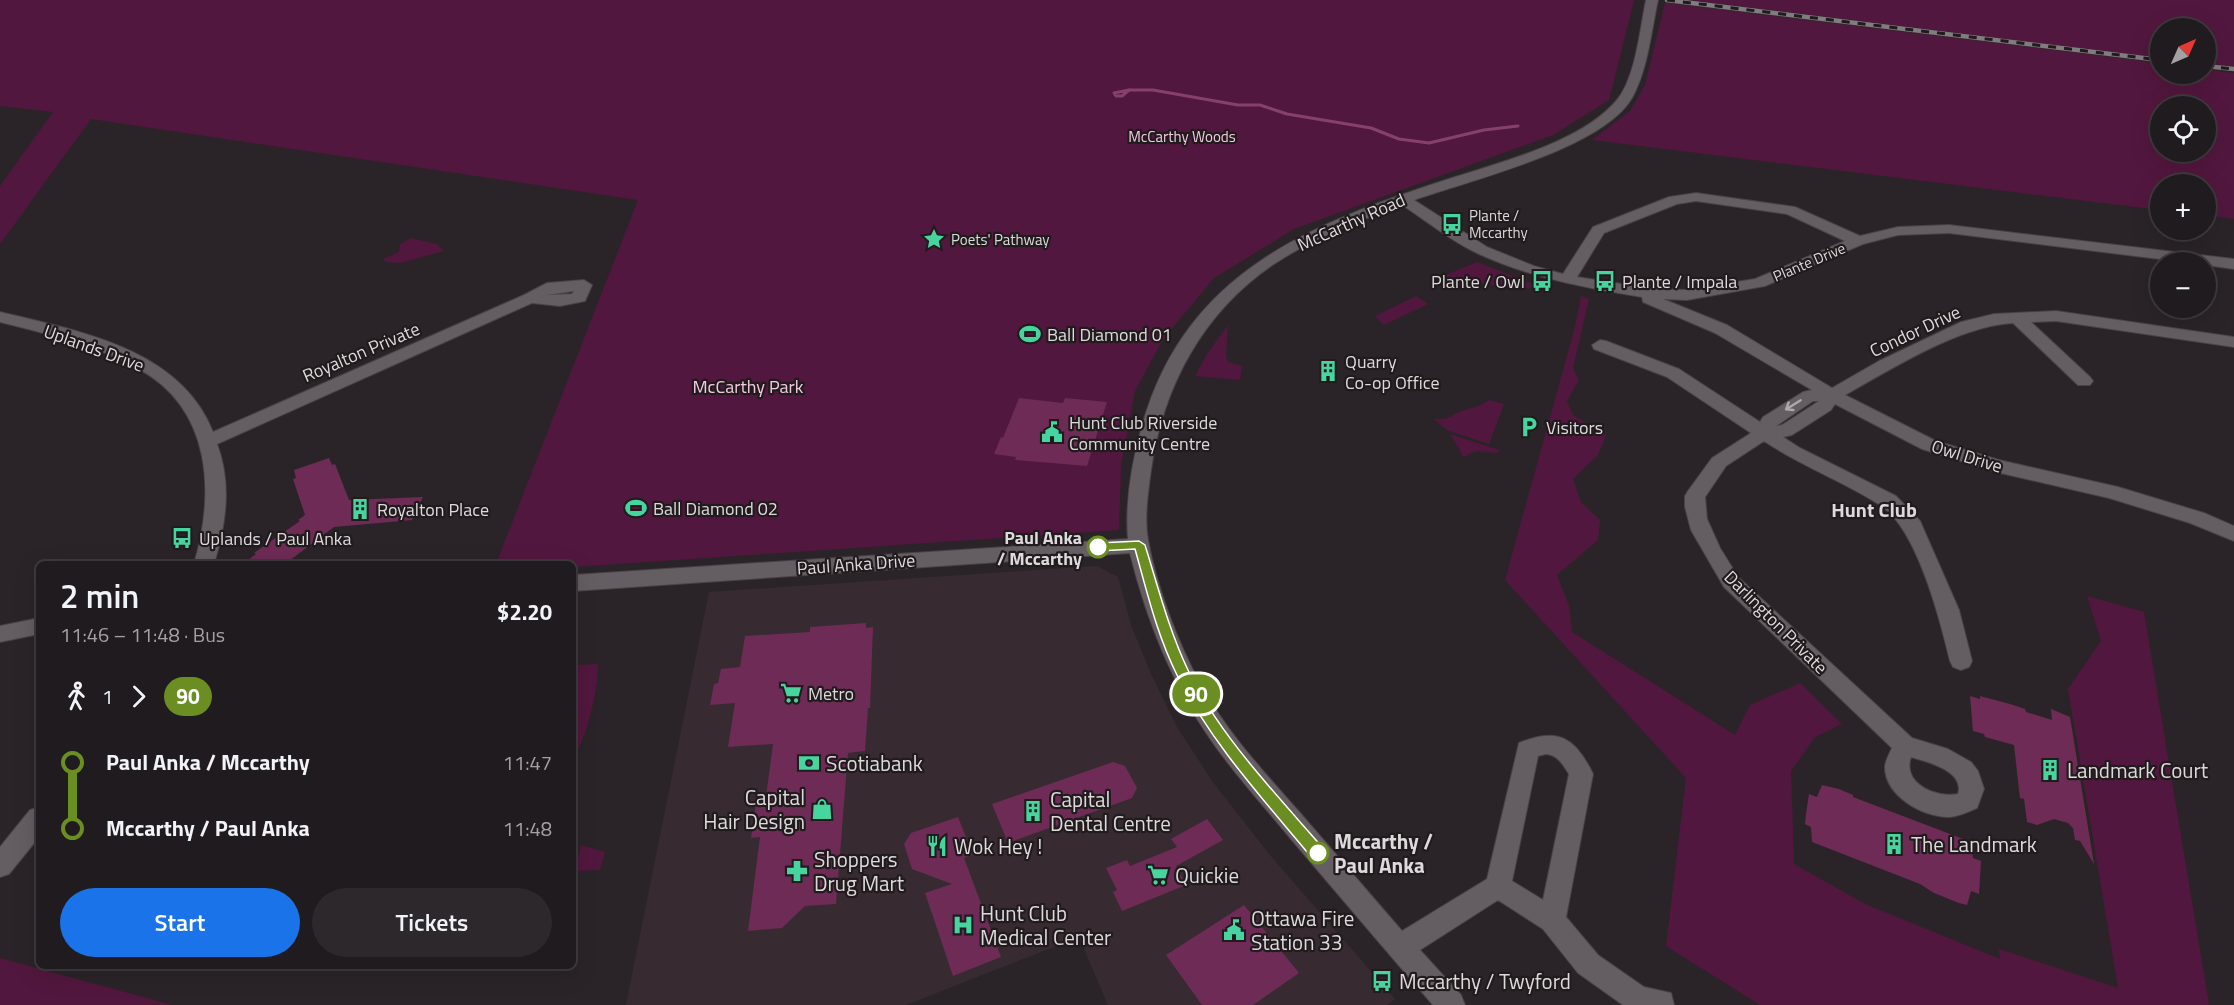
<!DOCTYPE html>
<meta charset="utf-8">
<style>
:root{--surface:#201b1e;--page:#2d282b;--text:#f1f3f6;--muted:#a2a1a4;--line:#3d393c;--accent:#1a73e8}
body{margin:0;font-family:"Titillium Web",sans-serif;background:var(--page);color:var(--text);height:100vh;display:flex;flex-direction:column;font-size:22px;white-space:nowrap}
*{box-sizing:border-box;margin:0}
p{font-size:20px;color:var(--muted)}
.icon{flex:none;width:33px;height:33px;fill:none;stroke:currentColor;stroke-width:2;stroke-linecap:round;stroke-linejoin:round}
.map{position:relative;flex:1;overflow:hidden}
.drawer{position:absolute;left:36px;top:561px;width:540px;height:408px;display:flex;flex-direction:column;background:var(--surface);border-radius:9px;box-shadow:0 6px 24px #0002,0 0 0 2px var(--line)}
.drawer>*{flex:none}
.badge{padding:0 12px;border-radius:20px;font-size:21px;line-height:39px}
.needle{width:39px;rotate:45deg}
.fabs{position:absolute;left:2150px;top:18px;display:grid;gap:12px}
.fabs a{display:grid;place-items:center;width:66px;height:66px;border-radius:50%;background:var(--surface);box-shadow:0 6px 24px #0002,0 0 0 2px var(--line);font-size:30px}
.map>.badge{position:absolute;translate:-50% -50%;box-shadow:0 0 0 3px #fff}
.legs{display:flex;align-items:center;gap:9px;height:66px;padding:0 24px;font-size:20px}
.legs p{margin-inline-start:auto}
.headline{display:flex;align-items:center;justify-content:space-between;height:102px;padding:0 24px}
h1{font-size:33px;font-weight:600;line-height:45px}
.button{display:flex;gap:12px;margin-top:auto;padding:12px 24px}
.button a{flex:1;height:69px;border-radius:36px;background:var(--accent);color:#fff;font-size:24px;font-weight:600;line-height:69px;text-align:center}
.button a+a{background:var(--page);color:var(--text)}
ul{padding:0 24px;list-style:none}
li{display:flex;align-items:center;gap:21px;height:66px;font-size:22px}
li i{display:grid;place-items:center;width:9px;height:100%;margin:0 8px;background:currentColor}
li i::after{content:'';width:15px;height:15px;margin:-8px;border:4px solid;border-radius:50%;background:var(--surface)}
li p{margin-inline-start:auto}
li:first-child i{background:linear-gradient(#0000 50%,currentColor 0)}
li:last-child i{background:linear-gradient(currentColor 50%,#0000 0)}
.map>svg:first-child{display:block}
.built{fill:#372b31}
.green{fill:#52173e;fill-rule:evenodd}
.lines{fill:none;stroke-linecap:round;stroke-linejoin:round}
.stream{stroke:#85416c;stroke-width:3}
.building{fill:#6d2b56}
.minor-casing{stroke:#484246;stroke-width:2}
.minor{fill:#645d61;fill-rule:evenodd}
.rail-casing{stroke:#817c7f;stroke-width:4.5}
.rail{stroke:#211b1e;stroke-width:3;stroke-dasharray:8;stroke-linecap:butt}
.oneway{stroke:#ada8ab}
.line-1{fill:#6b8e23;stroke:#fff;stroke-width:1.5}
.stop-1-dot{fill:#fff;stroke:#6b8e23;stroke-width:3}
.labels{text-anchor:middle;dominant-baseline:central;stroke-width:4.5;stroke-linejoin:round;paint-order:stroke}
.far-park-label{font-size:15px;fill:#f4cae2;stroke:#211b1e}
.far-poi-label{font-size:15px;fill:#dedadc;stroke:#211b1e;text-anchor:start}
.far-street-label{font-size:15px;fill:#dedadc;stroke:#211b1e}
.street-label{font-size:18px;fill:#dedadc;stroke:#211b1e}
.poi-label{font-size:18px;fill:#dedadc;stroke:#211b1e;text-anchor:start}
.park-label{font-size:18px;fill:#f4cae2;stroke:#211b1e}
.stop-label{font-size:18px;font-weight:bold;fill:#dedadc;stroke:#211b1e;text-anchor:end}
.neighbourhood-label{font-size:20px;font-weight:bold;fill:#dfd7db;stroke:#211b1e}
.near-poi-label{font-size:21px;fill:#dedadc;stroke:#211b1e;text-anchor:start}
.near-stop-label{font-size:21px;font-weight:bold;fill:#dedadc;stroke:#211b1e;text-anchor:start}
</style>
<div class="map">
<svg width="2234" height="1005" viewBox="0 0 2234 1005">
<rect width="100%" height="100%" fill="#2a2428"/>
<g class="built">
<path d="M1666,0H1690L2160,58V63L1665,3Z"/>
<path d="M1097,566L1118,577L1131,625L1151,674L1177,727L1212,781L1269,854L1395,999L1387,1005H1108L1079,937L906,1005H626L709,592Z"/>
</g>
<g class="green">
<path d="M0,0H1634L1609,100L1553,135L1294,229L1214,278L1163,339L1135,391L1121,466L1119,530L573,567V564H496L638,200L91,119L0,244V186L53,112L0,106Z"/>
<path d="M1690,0H2234V67L2205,63V28H2160V58Z"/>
<path d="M1665,3L2160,63V74H2205V69L2234,73V219L2205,215V184H2160V210L1592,140L1630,111L1645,85ZM2160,106H2205V152H2160Z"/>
<path d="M411,238L437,244L444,251L400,263L386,262L383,259L399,252L400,244Z"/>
<path d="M1477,262L1548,290L1480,284L1464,286L1441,277Z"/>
<path d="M1416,296L1428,304L1384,325L1375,316Z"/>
<path d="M1581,296L1589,299L1573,368L1579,380L1567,401L1573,415L1606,435L1598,455L1573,479L1581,502L1600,520L1598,540L1557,575L1569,606L1572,632L1735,735L1750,705L1800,683L1842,724L1815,737L1791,771L1794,864L1865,904L2000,959L1999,949L2118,988L2068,689L2101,641L2087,596L2144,612L2209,1005H1760L1666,946L1686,778L1505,580L1575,327Z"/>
<path d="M1228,325L1226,356L1228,362L1242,366L1240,380L1195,376L1207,354Z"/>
<path d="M1489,400L1504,404L1489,444L1447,430L1434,419C1453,419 1448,416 1462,411C1475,406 1476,409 1489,400Z"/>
<path d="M1450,434L1499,450L1497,453C1485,453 1475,448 1465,457L1462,456L1461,452Z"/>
<path d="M598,664C600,681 585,746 573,756V665Z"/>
<path d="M581,845L605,852L600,870L574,871Z"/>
<path d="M0,958L172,1005H0Z"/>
</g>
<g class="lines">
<g class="stream">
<path d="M1129,90L1122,96H1116L1114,93Z"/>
<path d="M1129,90H1153L1238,105H1260L1287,114L1371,128L1399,139L1429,143L1484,130L1518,126"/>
</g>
</g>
<g class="building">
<path d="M1019,398L1063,403L1065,398L1107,402L1087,466L1015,460L1016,457L994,454L1001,437L1003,438Z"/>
<path d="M329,458L332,465L335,464L349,500L423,497L412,520L334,527L285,564H243L256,554L254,553L300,521L298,520L305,515L293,479L296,478L294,470Z"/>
<path d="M866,623V628L873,627L870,708H868L865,751L848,753L836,904L805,906L782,928L748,931L760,837L751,838L756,804H765L773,744L728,747L735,703L710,705L714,684L718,683L721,669L740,667L745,636L810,632V627Z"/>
<path d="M1970,696L1980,699V696L2010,704L2025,709L2026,712L2052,720L2051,709L2070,717L2094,864L2080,841L2075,840L2073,828L2068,823L2054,819L2037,825L2027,822L2024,799L2020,798L2019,790L2014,745L1985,737L1984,734L1973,731Z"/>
<path d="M1113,762L1125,766L1137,788L1132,798L1008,843L992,804Z"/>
<path d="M1822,785L1839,789L1853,795V797L1971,842L1973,858L1981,861L1979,894L1971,891L1967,905L1959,903L1934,893L1920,884L1812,842L1811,827L1805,824L1806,814L1809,794L1817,797Z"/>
<path d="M958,817L973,855L964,858L1001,957L953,976L925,893L952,884L912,869L904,844L911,833Z"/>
<path d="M1207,819L1223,840L1176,866L1186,885L1122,911L1113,892L1117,890L1106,868L1127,860L1130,866L1177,847L1171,839Z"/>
<path d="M1244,905L1299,973L1253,1005H1202L1166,955Z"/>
</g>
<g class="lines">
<defs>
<g id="minor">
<path d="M1646,0H1658C1651,32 1648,69 1632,98C1602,149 1470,180 1414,200L1487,247L1534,266L1563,274L1593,227L1669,197L1696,193L1795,207L1860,236L1898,227L1949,225L2234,259V269L2205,265V262H2184L1949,233L1898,235L1863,244L1765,286L1687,300L1663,299L1727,325L1832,388L1879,361L1961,322L1994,314L2056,311L2234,337V347L2056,321L2031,322L2090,377L2093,381L2090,385H2078L2013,323C1959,326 1893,368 1845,395L1936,441L1999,460L2118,487L2204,513L2234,526V541L2190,523L2109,498L1996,472L1922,449L1835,404L1831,410L1792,435L1783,437L1800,448L1896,496L1920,521L1959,610L1972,661L1969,667L1961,670L1953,667L1950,661C1940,619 1917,528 1880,505C1843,481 1801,466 1764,441L1726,466L1705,497L1707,519L1720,548L1738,577L1912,738L1948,749L1971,762L1978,771L1984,789L1977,808C1968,812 1959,816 1950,817C1924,818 1884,796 1885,766C1886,760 1889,754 1892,748L1724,587L1691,530L1685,507V496L1688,491L1712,458L1751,433L1667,377L1594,349L1592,345L1600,340L1606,341L1679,369L1760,422L1763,417L1803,392L1812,390L1715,333L1643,302L1642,297C1586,288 1532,278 1479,254C1452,242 1427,221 1402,205C1358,221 1313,238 1274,264C1203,312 1163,386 1151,470C1148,492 1144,518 1148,540C1156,585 1178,644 1201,685C1227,733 1265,773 1301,814C1335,853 1368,892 1402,931L1487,879L1519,743C1558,727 1575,737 1593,774L1566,917L1598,955L1644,987L1671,993L1674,1005H1623L1578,973L1543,929L1498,900L1420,950L1461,995L1465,1005H1433C1385,950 1338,894 1291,839C1264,806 1235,775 1211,740C1172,684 1146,618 1130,553L573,591V575L1128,539C1125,501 1132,462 1142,426C1186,269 1315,222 1455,177C1505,161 1583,141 1617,100C1636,77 1640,28 1646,0ZM1696,201L1787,214L1845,241L1755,279L1687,290L1654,289L1577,277L1604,233L1677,204ZM1813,401H1819L1782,425L1776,426ZM1546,754C1558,755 1563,765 1569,774L1543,900L1512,881L1538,756ZM1911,757C1928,762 1965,771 1958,794C1936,798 1902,784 1911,757Z"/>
<path d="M584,280L592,285L585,301L560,306L532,303L217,444C232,484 226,524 214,564H194C215,493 212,409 139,369C96,345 47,334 0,322V312C78,331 180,348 213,432L524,295L547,283ZM574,291L572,294L547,295Z"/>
<path d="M39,618V634L0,642V626Z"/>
<path d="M39,807V837L9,874L0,877V847L30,810Z"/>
</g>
</defs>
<use href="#minor" class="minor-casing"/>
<use href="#minor" class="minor"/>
<defs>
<g id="rail">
<path d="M1667,0L2160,60"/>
<path d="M2205,66L2234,69"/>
</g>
</defs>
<use href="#rail" class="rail-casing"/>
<use href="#rail" class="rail"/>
</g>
<defs><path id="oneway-shaft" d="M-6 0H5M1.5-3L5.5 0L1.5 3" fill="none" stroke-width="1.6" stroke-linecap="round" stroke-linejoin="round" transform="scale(1.5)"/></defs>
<use class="oneway" href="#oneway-shaft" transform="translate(1793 405) rotate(148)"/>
<path class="line-1" d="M1139,541L1145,545C1158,587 1169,630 1188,670C1218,734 1277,795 1323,848L1325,853L1323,858L1318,860L1312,858C1264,800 1211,743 1177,675C1157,635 1147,592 1135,549L1098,551L1092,547L1098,543Z"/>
<defs>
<symbol id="bus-bare" viewBox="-9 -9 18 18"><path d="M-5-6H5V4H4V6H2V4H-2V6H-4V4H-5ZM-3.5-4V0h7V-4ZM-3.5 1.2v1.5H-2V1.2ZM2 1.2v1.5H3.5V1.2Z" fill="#47d49e" stroke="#211b1e" stroke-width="2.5" paint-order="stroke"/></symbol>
<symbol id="sight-bare" viewBox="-9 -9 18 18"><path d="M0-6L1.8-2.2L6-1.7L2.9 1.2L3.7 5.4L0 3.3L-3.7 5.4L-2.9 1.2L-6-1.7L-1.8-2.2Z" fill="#47d49e" stroke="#211b1e" stroke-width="2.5" paint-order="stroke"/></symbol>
<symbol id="stadium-bare" viewBox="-9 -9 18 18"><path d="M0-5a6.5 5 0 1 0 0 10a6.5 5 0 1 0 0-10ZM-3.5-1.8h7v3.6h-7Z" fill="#47d49e" stroke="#211b1e" stroke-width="2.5" paint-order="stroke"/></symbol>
<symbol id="building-bare" viewBox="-9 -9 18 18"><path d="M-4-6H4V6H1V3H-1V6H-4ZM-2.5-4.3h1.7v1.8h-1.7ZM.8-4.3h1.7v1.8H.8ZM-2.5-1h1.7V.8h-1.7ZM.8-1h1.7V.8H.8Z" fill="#47d49e" stroke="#211b1e" stroke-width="2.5" paint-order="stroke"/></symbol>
<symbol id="parking-bare" viewBox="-9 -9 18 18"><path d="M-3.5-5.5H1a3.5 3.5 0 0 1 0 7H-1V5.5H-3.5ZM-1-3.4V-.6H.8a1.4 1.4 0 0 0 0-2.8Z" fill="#47d49e" stroke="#211b1e" stroke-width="2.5" paint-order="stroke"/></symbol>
<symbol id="civic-bare" viewBox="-9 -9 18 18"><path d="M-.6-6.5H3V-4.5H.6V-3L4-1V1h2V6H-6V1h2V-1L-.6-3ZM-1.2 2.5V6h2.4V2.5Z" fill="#47d49e" stroke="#211b1e" stroke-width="2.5" paint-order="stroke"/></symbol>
<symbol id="supermarket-bare" viewBox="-9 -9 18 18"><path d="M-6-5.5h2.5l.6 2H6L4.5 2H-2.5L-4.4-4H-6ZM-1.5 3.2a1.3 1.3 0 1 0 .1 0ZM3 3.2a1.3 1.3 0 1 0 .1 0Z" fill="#47d49e" stroke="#211b1e" stroke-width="2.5" paint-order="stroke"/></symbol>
<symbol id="bank-bare" viewBox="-9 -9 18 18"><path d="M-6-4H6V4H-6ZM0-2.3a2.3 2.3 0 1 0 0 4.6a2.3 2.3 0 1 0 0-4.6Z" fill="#47d49e" stroke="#211b1e" stroke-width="2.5" paint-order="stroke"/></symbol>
<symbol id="shop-bare" viewBox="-9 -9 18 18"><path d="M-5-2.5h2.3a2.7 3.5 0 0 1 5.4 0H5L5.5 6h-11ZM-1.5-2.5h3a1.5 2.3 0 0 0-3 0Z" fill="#47d49e" stroke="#211b1e" stroke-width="2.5" paint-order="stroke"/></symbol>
<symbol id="restaurant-bare" viewBox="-9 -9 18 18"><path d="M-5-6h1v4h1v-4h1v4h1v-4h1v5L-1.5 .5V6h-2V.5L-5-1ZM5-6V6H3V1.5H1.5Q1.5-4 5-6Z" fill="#47d49e" stroke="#211b1e" stroke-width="2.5" paint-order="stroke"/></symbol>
<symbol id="pharmacy-bare" viewBox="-9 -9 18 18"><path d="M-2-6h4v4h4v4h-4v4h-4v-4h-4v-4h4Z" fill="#47d49e" stroke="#211b1e" stroke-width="2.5" paint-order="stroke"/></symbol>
<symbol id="hospital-bare" viewBox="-9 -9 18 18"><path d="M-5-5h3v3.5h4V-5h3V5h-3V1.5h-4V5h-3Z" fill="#47d49e" stroke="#211b1e" stroke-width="2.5" paint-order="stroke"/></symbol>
</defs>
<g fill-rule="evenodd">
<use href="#bus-bare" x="1437" y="209" width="30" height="30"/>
<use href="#sight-bare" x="919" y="224" width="30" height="30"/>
<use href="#bus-bare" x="1527" y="266" width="30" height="30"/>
<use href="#bus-bare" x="1590" y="266" width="30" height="30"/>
<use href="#stadium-bare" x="1015" y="319" width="30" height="30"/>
<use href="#building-bare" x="1313" y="356" width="30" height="30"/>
<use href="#parking-bare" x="1514" y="412" width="30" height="30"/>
<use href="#civic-bare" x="1037" y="417" width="30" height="30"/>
<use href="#stadium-bare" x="621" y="493" width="30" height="30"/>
<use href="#building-bare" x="345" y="494" width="30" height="30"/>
<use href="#bus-bare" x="167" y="523" width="30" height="30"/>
<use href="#supermarket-bare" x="776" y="678" width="30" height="30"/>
<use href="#bank-bare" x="794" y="748" width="30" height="30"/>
<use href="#building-bare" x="2035" y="755" width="30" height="30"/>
<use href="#shop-bare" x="807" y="794" width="30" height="30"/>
<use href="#building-bare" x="1018" y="796" width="30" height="30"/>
<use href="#building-bare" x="1879" y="829" width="30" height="30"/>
<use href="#restaurant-bare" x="922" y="831" width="30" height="30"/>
<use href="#pharmacy-bare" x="782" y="856" width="30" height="30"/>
<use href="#supermarket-bare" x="1143" y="860" width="30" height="30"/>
<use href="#hospital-bare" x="948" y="910" width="30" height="30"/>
<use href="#civic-bare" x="1219" y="915" width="30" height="30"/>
<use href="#bus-bare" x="1367" y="966" width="30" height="30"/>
</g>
<g class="stop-1-dot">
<circle cx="1098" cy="547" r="10"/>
<circle cx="1318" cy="853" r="10"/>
</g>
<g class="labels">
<g class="far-park-label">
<text x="1182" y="136">McCarthy Woods</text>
</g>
<g class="far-poi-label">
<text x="1469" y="215">Plante /<tspan x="1469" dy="17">Mccarthy</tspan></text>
<text x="951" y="239">Poets' Pathway</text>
</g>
<g class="far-street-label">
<text transform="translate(1809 262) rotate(-23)">Plante Drive</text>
</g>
<g class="street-label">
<text transform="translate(1351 222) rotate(-24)">McCarthy Road</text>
<text transform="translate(1915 331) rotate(-25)">Condor Drive</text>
<text transform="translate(94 348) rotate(20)">Uplands Drive</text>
<text transform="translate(361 352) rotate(-23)">Royalton Private</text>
<text transform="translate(1967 456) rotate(17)">Owl Drive</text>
<text transform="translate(856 564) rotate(-4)">Paul Anka Drive</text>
<text transform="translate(1776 622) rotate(45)">Darlington Private</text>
</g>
<g class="poi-label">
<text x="1525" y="281" text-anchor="end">Plante / Owl</text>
<text x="1622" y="281">Plante / Impala</text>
<text x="1047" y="334">Ball Diamond 01</text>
<text x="1345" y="361">Quarry<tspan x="1345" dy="21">Co-op Office</tspan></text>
<text x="1069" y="422">Hunt Club Riverside<tspan x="1069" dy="21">Community Centre</tspan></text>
<text x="1546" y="427">Visitors</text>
<text x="653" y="508">Ball Diamond 02</text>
<text x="377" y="509">Royalton Place</text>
<text x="199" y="538">Uplands / Paul Anka</text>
<text x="808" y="693">Metro</text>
</g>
<g class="park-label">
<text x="748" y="386">McCarthy Park</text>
</g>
<g class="stop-label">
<text x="1082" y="537">Paul Anka<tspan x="1082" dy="21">/ Mccarthy</tspan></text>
</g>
<g class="neighbourhood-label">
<text x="1874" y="509">Hunt Club</text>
</g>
<g class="near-poi-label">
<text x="826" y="763">Scotiabank</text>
<text x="2067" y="770">Landmark Court</text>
<text x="805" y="797" text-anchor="end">Capital<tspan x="805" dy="24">Hair Design</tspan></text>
<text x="1050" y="799">Capital<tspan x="1050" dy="24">Dental Centre</tspan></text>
<text x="1911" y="844">The Landmark</text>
<text x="954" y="846">Wok Hey !</text>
<text x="814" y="859">Shoppers<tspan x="814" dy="24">Drug Mart</tspan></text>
<text x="1175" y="875">Quickie</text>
<text x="980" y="913">Hunt Club<tspan x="980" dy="24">Medical Center</tspan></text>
<text x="1251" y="918">Ottawa Fire<tspan x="1251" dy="24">Station 33</tspan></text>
<text x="1399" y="981">Mccarthy / Twyford</text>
</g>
<g class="near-stop-label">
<text x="1334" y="841">Mccarthy /<tspan x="1334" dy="24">Paul Anka</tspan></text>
</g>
</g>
</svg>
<div class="fabs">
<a><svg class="needle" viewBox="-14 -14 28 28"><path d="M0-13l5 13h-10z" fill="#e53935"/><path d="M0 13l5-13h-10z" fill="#a2a1a4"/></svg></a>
<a><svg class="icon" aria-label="locate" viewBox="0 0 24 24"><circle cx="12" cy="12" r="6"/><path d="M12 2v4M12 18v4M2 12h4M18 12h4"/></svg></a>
<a>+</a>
<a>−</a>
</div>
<b class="badge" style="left:1196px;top:694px;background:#6b8e23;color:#fff">90</b>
<section class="drawer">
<div class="headline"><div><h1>2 min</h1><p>11:46 – 11:48 · Bus</p></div><b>$2.20</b></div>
<div class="legs"><svg class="icon" aria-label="walk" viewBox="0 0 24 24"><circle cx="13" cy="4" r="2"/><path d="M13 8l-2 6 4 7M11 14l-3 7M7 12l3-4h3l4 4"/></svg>1<svg class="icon" aria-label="forward" viewBox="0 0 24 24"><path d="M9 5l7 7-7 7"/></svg><b class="badge" style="background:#6b8e23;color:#fff">90</b></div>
<ul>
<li><i style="color:#6b8e23"></i><b>Paul Anka / Mccarthy</b><p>11:47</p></li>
<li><i style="color:#6b8e23"></i><b>Mccarthy / Paul Anka</b><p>11:48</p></li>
</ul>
<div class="button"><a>Start</a><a>Tickets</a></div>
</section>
</div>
